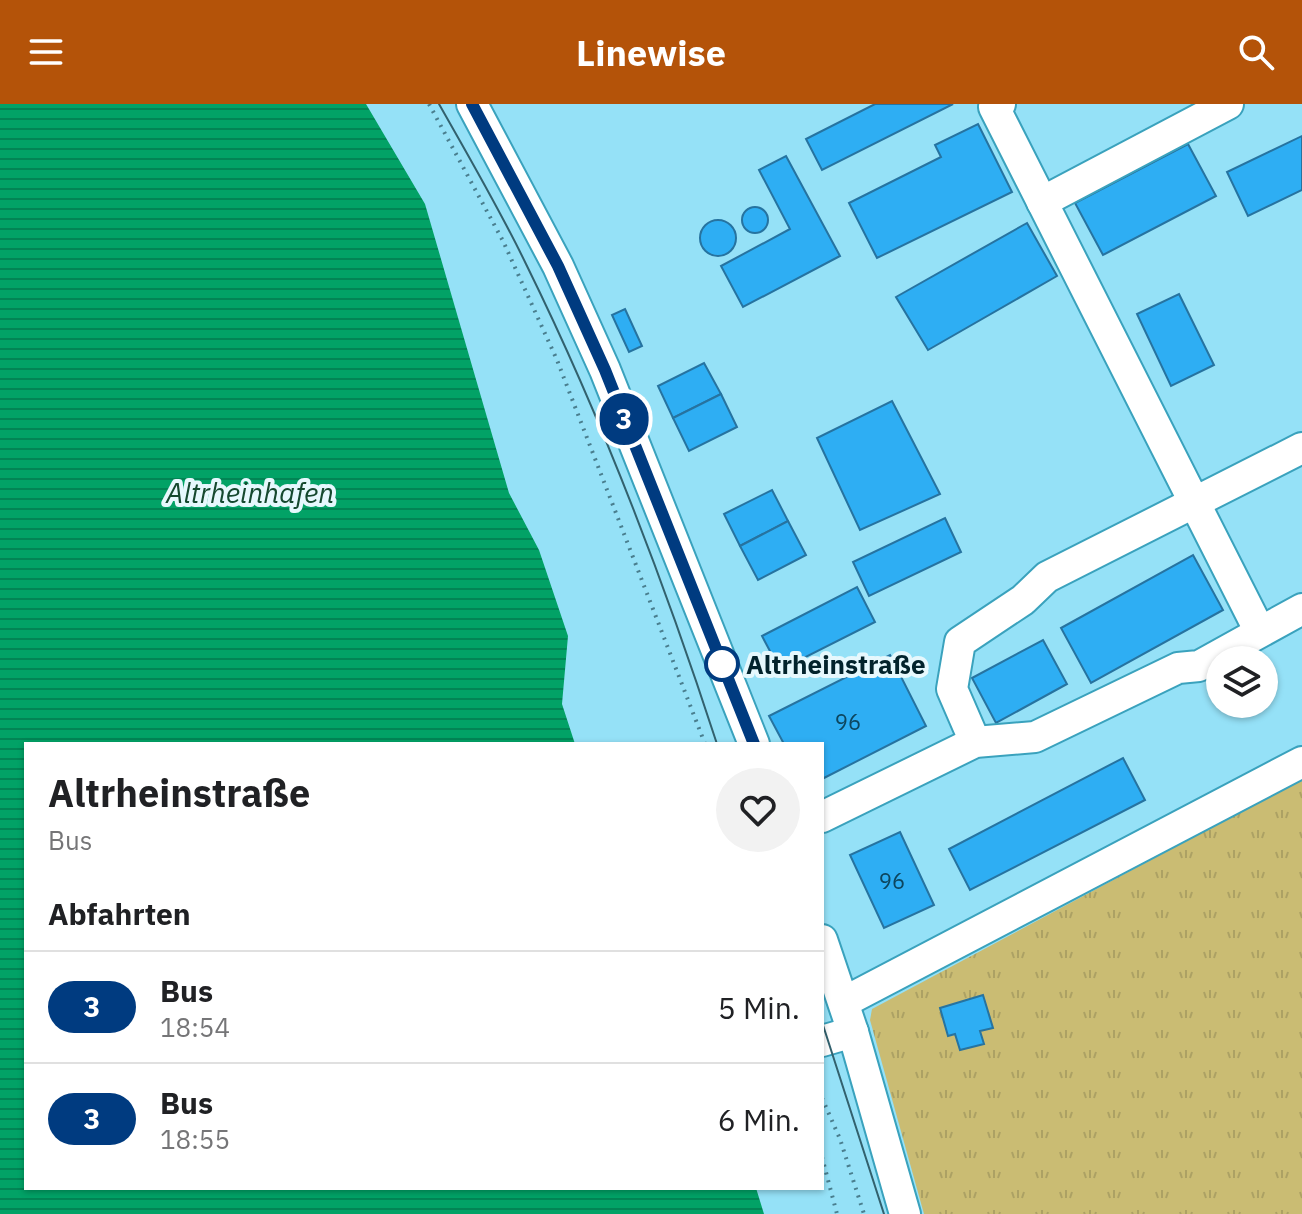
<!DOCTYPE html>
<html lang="de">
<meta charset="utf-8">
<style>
:root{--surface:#fff;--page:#f2f2f2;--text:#202124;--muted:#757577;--line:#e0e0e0;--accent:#b45309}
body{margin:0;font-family:"IBM Plex Sans",sans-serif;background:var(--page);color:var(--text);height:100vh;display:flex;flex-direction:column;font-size:30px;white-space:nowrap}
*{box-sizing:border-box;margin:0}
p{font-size:26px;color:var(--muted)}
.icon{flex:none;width:44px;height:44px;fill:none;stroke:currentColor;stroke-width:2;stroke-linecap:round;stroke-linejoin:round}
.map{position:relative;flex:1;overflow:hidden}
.panel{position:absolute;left:24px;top:638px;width:800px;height:448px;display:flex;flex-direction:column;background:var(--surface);border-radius:0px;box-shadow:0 2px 6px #0004}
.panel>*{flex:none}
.badge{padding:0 16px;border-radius:26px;font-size:28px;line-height:52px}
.buttons{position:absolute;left:1206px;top:542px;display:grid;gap:16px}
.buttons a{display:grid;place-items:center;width:72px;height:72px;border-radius:50%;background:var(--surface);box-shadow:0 2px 6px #0004;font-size:40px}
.map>.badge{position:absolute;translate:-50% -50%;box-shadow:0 0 0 4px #fff}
h2{padding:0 24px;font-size:30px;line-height:72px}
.round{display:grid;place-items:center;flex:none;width:84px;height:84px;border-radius:42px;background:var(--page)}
.overview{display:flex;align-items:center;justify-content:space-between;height:136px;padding:0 24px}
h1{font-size:38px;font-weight:700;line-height:60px}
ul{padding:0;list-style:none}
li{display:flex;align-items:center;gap:24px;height:112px;padding:0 24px;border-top:2px solid var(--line)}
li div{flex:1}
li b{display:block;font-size:30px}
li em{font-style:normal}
li .badge{min-width:88px;font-weight:700;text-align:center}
header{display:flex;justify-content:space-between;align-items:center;height:104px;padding:0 24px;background:var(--accent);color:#fff;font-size:36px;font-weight:700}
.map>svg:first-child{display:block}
.park{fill:url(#park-tufts)}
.water{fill:url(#water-rules)}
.building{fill:#2eaef3;stroke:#2673a0;stroke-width:2}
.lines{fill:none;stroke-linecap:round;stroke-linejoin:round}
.minor-casing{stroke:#3aa2bd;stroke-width:34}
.path{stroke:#497e8e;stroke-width:4;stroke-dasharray:2 6;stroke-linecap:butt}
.minor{stroke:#fff;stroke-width:30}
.tram{stroke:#32616e;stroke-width:2}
.line-casing{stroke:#fff;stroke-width:18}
.line{stroke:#003b80;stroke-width:12}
.stop-dot{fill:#fff;stroke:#003b80;stroke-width:4}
.labels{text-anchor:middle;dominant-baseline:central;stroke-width:8;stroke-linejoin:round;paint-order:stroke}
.number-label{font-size:22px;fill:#0d465e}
.stop-label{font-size:26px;font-weight:bold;fill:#02232c;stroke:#e6f8fd;text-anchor:start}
.water-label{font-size:28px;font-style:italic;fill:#15492f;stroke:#e6f8fd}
</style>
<header><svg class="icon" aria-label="menu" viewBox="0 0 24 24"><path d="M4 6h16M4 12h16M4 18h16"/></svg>Linewise<svg class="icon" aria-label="search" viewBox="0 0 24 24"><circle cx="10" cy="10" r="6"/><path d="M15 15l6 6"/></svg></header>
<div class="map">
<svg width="1302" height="1110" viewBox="0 0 1302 1110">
<defs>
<pattern id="park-tufts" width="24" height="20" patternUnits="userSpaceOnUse" patternTransform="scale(2)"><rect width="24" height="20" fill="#cabc73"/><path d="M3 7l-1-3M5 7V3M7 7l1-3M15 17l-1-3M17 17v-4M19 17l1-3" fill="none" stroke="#aca164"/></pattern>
<pattern id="water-rules" width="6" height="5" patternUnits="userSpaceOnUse" patternTransform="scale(2)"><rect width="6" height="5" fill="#02a266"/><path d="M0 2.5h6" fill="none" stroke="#028454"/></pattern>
</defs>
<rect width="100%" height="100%" fill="#95e1f7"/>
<path class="park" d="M1302,675V1110H924L870,916L872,905Z"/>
<path class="water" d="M0,0H366L425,100L509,389L539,446L568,532L562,600L575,640H26V1084H756L764,1110H0Z"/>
<g class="building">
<path d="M875,0H953L822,66L806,35Z"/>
<path d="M978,20L1012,88L877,154L849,99L941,53L935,41Z"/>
<path d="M1302,32V86L1248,112L1227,68Z"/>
<path d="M1188,40L1216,92L1103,151L1075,99Z"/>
<path d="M786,52L840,152L743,203L721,162L790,125L759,66Z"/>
<circle cx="755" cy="116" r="13"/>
<circle cx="718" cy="134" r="18"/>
<path d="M1027,119L1057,172L928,246L896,193Z"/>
<path d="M1179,190L1214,261L1171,282L1137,210Z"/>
<path d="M625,205L642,242L629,248L612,211Z"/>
<path d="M704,259L721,290L673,314L658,282Z"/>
<path d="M721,290L737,323L689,347L673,314Z"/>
<path d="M892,297L940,390L860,426L817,334Z"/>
<path d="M772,386L788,417L740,442L724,410Z"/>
<path d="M945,414L961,448L869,492L853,458Z"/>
<path d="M788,417L806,451L758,476L740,442Z"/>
<path d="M1193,451L1223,506L1091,579L1061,524Z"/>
<path d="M857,483L875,518L780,566L762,532Z"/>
<path d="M1043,536L1067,580L996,619L972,574Z"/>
<path d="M890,551L926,622L822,675V640H784L769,612Z"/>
<path d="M1123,654L1145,696L970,786L949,745Z"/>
<path d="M900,728L934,801L884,824L850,751Z"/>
<path d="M983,891L993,924L980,927L984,940L960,946L955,930L948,932L940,904Z"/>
</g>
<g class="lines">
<defs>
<g id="minor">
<path d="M472,0L558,162L605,266L754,640"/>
<path d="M1000,0L994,3L1259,526"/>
<path d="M1042,98L1228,0"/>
<path d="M975,638L952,585L960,538L1023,496L1047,473L1302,344"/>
<path d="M822,713L975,638L1035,633L1178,564L1199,562L1302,505"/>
<path d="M822,836L853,928L905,1110"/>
<path d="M844,898L1302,658"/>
<path d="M822,937L853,928"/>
</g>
</defs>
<use href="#minor" class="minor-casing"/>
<g class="path">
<path d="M429,0L503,137L557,256L705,640"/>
<path d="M822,994L840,1035L864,1110"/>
<path d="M822,1053L837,1110"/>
</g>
<use href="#minor" class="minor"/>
<g class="tram">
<path d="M439,0C469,53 500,106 526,160C602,314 664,477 717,640"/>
<path d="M822,918L884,1110"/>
</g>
</g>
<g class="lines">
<defs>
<path id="line" d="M472,0L558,162L605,266L754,640"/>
</defs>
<use href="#line" class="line-casing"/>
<use href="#line" class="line"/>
</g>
<circle class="stop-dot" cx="722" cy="560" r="16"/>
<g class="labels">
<g class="number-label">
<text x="848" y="617">96</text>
<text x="892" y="776">96</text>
</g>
<g class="stop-label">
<text x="746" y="560">Altrheinstraße</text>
</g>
<g class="water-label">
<text x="250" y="388">Altrheinhafen</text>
</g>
</g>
</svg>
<div class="buttons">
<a><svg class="icon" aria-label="layers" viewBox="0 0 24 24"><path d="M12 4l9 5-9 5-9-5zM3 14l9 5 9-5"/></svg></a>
</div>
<b class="badge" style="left:624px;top:315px;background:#003b80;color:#fff">3</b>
<section class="panel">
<div class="overview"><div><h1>Altrheinstraße</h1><p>Bus</p></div><a class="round"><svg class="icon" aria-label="heart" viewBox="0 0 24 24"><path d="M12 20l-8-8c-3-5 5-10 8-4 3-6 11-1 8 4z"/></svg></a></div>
<h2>Abfahrten</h2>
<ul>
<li><span class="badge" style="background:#003b80;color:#fff">3</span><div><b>Bus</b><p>18:54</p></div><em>5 Min.</em></li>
<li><span class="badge" style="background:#003b80;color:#fff">3</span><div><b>Bus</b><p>18:55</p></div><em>6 Min.</em></li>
</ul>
</section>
</div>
